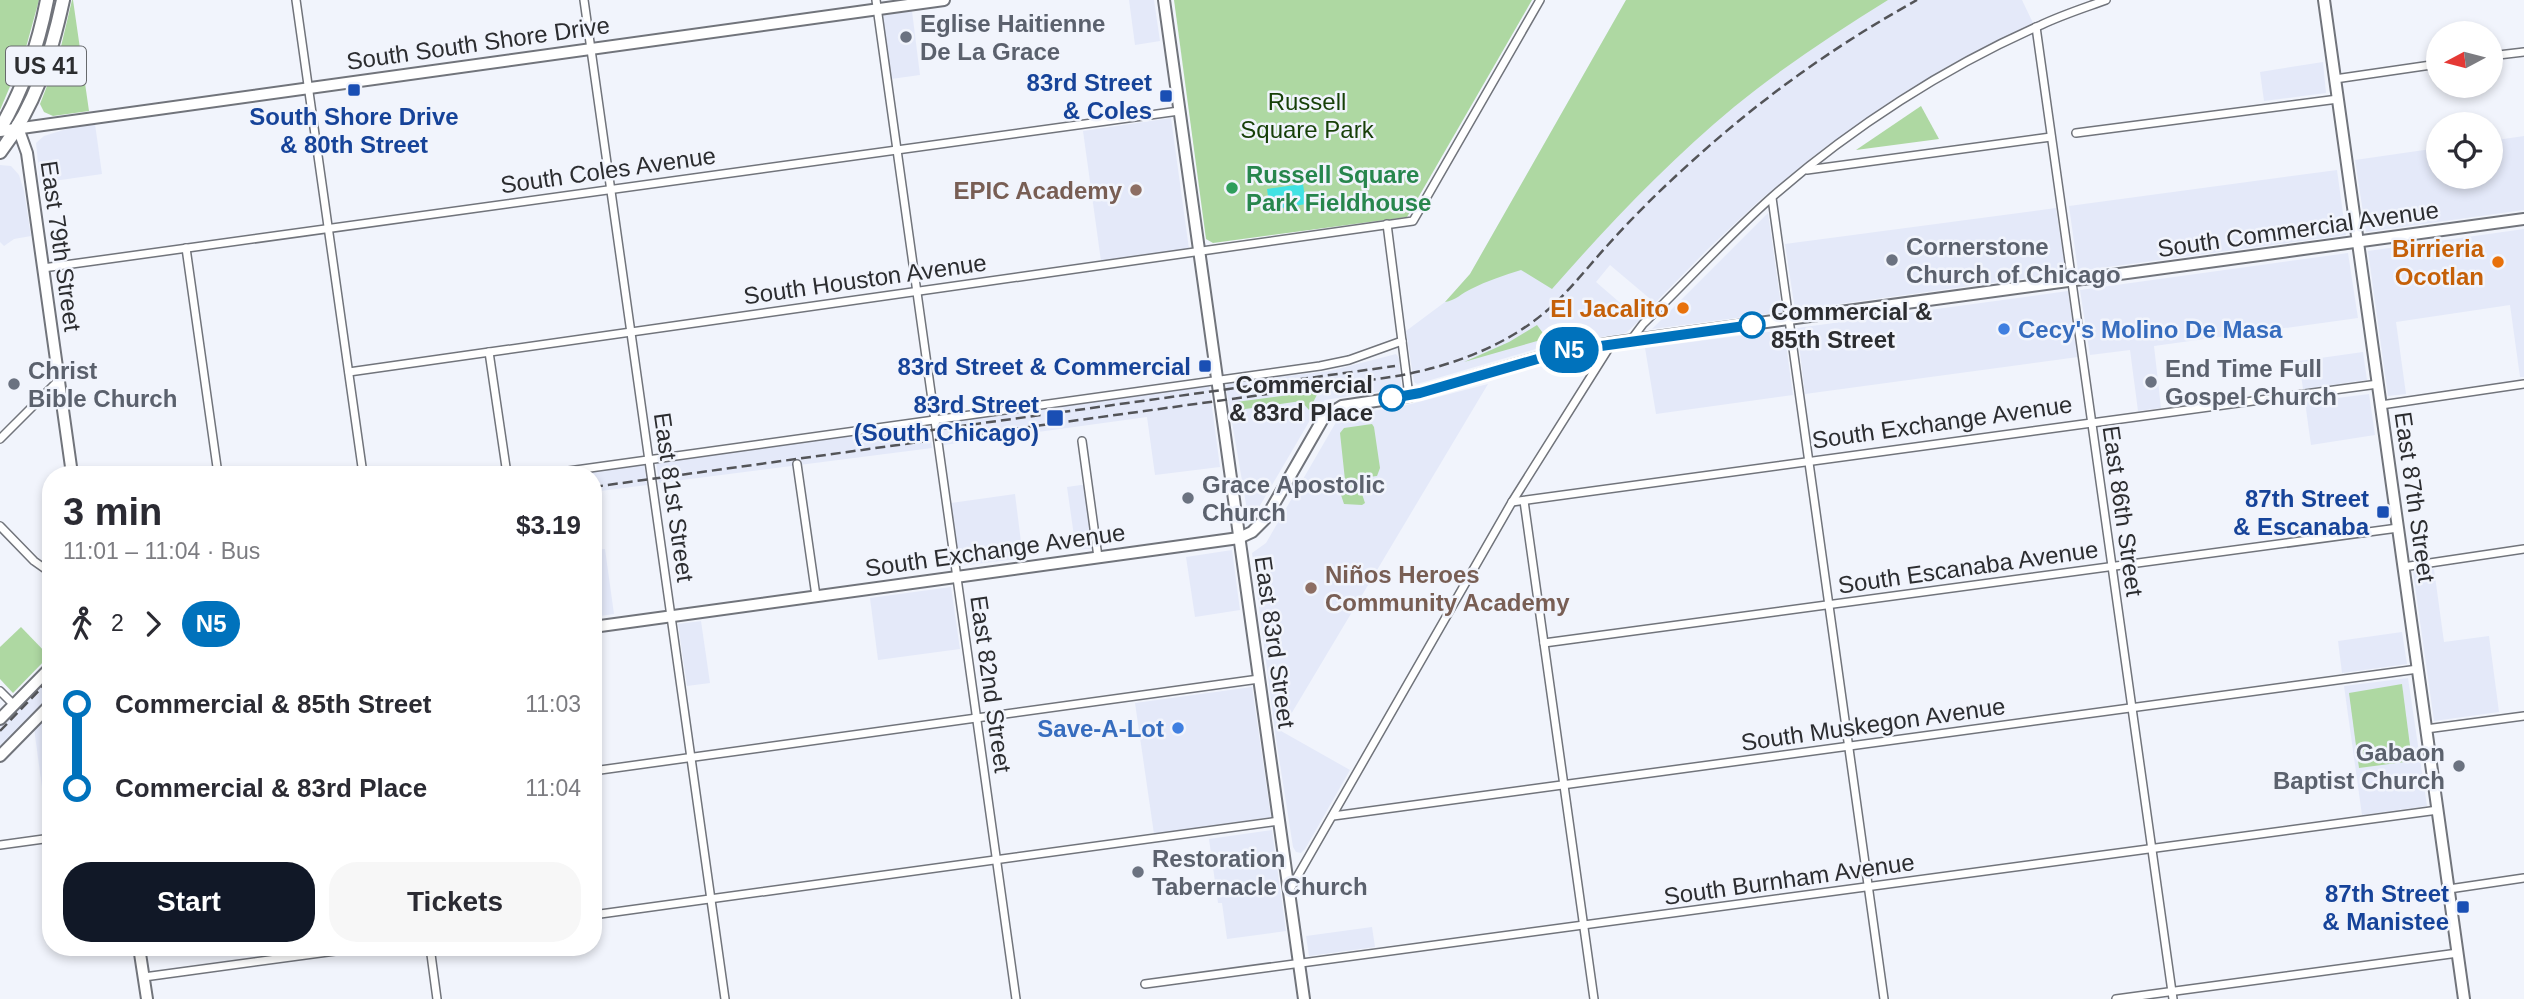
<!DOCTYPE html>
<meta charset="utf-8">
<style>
:root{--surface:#fff;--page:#f7f7f7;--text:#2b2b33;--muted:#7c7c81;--accent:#111827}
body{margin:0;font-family:Arial,sans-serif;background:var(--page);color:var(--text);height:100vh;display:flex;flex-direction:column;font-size:26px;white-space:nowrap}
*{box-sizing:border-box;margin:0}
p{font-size:23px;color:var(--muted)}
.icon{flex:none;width:38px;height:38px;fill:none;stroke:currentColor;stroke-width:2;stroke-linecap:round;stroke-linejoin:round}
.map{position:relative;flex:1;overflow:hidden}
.side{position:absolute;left:42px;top:466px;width:560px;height:490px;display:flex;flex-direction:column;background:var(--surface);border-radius:28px;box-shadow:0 4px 10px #0003}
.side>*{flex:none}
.badge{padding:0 14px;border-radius:23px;font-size:24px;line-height:46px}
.needle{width:46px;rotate:263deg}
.fabs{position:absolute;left:2426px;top:21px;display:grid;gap:14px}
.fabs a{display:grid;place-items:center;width:77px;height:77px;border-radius:50%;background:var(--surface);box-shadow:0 4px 10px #0003;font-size:35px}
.map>.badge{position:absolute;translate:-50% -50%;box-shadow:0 0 0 4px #fff}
.legs{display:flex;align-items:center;gap:10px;height:77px;padding:0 21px;font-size:23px}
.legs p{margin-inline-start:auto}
.headline{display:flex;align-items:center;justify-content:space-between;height:119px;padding:0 21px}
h1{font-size:38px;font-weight:700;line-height:52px}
.cta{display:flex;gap:14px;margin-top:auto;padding:14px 21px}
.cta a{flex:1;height:80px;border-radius:28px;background:var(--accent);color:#fff;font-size:28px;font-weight:700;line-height:80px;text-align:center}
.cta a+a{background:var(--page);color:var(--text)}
ul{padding:0 21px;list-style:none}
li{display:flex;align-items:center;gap:24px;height:84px;font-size:26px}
li i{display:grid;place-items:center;width:10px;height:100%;margin:0 9px;background:currentColor}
li i::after{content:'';width:18px;height:18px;margin:-9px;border:5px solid;border-radius:50%;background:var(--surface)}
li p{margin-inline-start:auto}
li:first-child i{background:linear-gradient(#0000 50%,currentColor 0)}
li:last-child i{background:linear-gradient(currentColor 50%,#0000 0)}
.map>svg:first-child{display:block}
.built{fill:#e4e9f9}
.green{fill:#aed8a2}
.water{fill:#41e2e3}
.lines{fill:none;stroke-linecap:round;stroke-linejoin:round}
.street-casing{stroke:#71747b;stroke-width:10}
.secondary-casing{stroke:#71747b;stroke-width:14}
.primary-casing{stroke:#71747b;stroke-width:16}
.street{stroke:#fff;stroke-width:7}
.secondary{stroke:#fff;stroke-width:10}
.primary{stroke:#fff;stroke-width:12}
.rail{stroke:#535458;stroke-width:2.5;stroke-dasharray:10 5;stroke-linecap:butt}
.line-1-casing{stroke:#fff;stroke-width:16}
.line-1{stroke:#0072bc;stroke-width:10}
.worship-dot{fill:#6b7280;stroke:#f1f4fc;stroke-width:2.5}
.transit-dot{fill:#1a4fb4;stroke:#f1f4fc;stroke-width:2.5}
.leisure-dot{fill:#2e9e5b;stroke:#f1f4fc;stroke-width:2.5}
.education-dot{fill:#8d6e63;stroke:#f1f4fc;stroke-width:2.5}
.food-dot{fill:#e8710a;stroke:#f1f4fc;stroke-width:2.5}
.stop-1-dot{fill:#fff;stroke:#0072bc;stroke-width:3.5}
.shop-dot{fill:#3f7fe0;stroke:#f1f4fc;stroke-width:2.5}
.labels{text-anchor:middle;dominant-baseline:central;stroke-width:5;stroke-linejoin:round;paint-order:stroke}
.shield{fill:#f1f4fc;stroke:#67696d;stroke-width:2}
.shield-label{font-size:23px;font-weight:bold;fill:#2c2d30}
.worship-label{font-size:24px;font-weight:bold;fill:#5b616d;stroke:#f1f4fc;text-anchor:start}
.street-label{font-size:24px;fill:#2c2d30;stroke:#f1f4fc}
.transit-label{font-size:24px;font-weight:bold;fill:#164399;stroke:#f1f4fc;text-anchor:end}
.park-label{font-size:24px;fill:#163f07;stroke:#f1f4fc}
.leisure-label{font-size:24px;font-weight:bold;fill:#27864d;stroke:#f1f4fc;text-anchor:start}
.education-label{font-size:24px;font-weight:bold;fill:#785e54;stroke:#f1f4fc;text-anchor:end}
.food-label{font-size:24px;font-weight:bold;fill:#c56008;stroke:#f1f4fc;text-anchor:end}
.stop-label{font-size:24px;font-weight:bold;fill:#2c2d30;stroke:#f1f4fc;text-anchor:start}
.shop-label{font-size:24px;font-weight:bold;fill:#366cbe;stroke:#f1f4fc;text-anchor:start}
</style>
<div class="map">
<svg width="2524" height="999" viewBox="0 0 2524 999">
<rect width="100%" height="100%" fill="#f1f4fc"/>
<g class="built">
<path d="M1129,0H1154L1160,41L1135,45Z"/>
<path d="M1626,0H2022L2033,23L1950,65L1891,101L1815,155L1760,200L1708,249L1655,303L1610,265L1596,282L1640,320L1626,333L1550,345L1417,384L1414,382L1406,331L1445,302L1470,274Z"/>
<path d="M912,11L920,75L891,79L882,15Z"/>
<path d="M2323,62L2326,93L2264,101L2260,72Z"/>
<path d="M1171,118L1189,249L1101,261L1083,131Z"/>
<path d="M95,124L102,174L40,183L36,143L44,136L73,127Z"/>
<path d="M2524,136V210L2366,232L2355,160L2438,148V177H2490V141Z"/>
<path d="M0,165L11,166L19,175L24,191L31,236L14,239L4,246L0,242Z"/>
<path d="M2337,170L2346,235L2078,271L2069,206Z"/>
<path d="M2056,208L2066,273L1795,310L1785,244Z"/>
<path d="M1768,213L1782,312L1652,329Z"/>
<path d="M2524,229V377H2520L2510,305L2396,322L2406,394L2388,396L2368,251Z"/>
<path d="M2348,253L2358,318L2154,346L2161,408L2138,411L2130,350L2090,355L2080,290Z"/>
<path d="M2068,291L2078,357L1805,394L1797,328Z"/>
<path d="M1784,330L1793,395L1656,414L1645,348Z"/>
<path d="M2363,352L2367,380L2303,389L2299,361Z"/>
<path d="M1396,354L1399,358L1401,386L1396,389L1325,400L1313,415L1258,509L1252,513L1247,510L1226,387L1228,383L1330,371Z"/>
<path d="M1488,384L1281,731L1350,770L1305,849L1301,853L1296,852L1293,847L1276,739L1252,553L1266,543L1339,417L1407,405Z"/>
<path d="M1209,385L1220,467L1155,475L1147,417L943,445L940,422Z"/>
<path d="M2369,394L2375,435L2311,445L2305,402Z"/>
<path d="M929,424L932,448L659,483L656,462Z"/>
<path d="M644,464L647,485L593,492V474H570Z"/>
<path d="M1088,484L1097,548L1076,550L1067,487Z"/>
<path d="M1015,494L1023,558L960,566L951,503Z"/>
<path d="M605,549L614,614L593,617V550Z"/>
<path d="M1232,550L1240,610L1195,617L1186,557Z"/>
<path d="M2434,569L2444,642L2489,636L2499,712L2434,721L2413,572Z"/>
<path d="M951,587L960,649L878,660L870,598Z"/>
<path d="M701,621L710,683L687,686L678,624Z"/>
<path d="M2402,632L2407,664L2342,673L2338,641Z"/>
<path d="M51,674V697L0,749V726Z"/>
<path d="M2408,678L2427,806L2362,815L2344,686Z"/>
<path d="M1252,687L1271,817L1154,834L1135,703Z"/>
<path d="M51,711V832H48L34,728Z"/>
<path d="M1272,830L1286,931L1227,939L1222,903H1218L1209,839Z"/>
<path d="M1372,927L1375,947L1309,956L1306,936Z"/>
</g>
<g class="green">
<path d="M0,0H39L25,51L0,110Z"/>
<path d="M72,0H73L89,111L53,116L44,112L40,104L59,55Z"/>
<path d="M1174,0H1532L1407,217L1213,243L1206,239Z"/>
<path d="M1626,0H1888C1835,33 1783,67 1734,107C1668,162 1609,224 1552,289L1521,270C1504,275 1487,281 1471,289C1462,293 1455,301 1445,302L1470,274Z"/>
<path d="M1921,106L1939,139L1856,150Z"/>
<path d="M1537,325L1545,336L1544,339L1464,362L1509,342Z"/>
<path d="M1319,391L1309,410L1301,401L1245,409L1238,415L1236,402Z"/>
<path d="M1372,424L1374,427L1380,468L1377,476L1361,478L1364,484L1361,491L1365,503L1362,505L1344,504L1341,495L1347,488V480H1345L1340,433L1344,428Z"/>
<path d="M21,627L49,656L13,693L0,679V647Z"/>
<path d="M2402,684L2412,761L2359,768L2349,693Z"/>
</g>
<path class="water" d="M1303,184L1306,204L1270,210L1267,189Z"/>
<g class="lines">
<defs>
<g id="street">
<path d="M296,0L363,474"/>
<path d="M584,0L725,999"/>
<path d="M876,0L1016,999"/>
<path d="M2036,27L2173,999"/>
<path d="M2490,56L2524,52"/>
<path d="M2335,79L2438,64"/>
<path d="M2076,133L2338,99"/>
<path d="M1807,170L2051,137"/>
<path d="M1772,198L1884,999"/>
<path d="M1387,224L1409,396"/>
<path d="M186,248L218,474"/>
<path d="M43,268L1179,111"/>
<path d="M1631,340L1643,324C1686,282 1727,237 1772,197C1851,128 1945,67 2041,25C2062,15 2084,8 2106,0"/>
<path d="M489,352L507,474"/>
<path d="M349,372L1413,221L1540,0"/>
<path d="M2381,405L2524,384"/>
<path d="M0,439L59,380"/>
<path d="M1082,441L1098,557"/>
<path d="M797,464L816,596"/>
<path d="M547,474L1320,366L1349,360L1402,341"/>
<path d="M1524,501L1594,999"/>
<path d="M1512,502L2378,384"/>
<path d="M0,526L34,561L51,573"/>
<path d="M2403,567L2524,549"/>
<path d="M1544,643L2398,528"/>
<path d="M0,691L14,705"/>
<path d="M2426,729L2524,716"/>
<path d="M593,771L1259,679"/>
<path d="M1333,816L2418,669"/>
<path d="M0,845L51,838"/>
<path d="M2449,889L2524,878"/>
<path d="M1289,891L1512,502L1612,343"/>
<path d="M593,915L1279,821"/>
<path d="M430,947L437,999"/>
<path d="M144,977L365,947"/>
<path d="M1145,984L2438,810"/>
<path d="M2116,999L2458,953"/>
</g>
<g id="secondary">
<path d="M1164,0L1304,999"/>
<path d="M2324,0L2464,999"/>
<path d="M17,125L27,153L72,474"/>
<path d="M0,131L944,0"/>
<path d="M593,627L1239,538L1252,532L1266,518L1324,417L1342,406L1409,396L1548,355L1612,343L2524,219"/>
<path d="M0,719L51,667"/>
<path d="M0,756L51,704"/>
<path d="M139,947L147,999"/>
</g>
<g id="primary">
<path d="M0,129C24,88 38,46 47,0"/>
<path d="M0,152C35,107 51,55 63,0"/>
</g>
</defs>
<use href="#street" class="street-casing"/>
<use href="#secondary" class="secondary-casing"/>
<use href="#primary" class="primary-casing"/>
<use href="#street" class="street"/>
<use href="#secondary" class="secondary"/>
<use href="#primary" class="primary"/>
<g class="rail">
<path d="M882,437L1395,366"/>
<path d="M593,487L1384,378C1440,370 1500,350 1544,313C1567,294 1586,269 1606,247C1632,218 1660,190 1689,164C1759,100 1834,46 1917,0"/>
<path d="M0,731L51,678"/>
</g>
</g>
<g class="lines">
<defs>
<path id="line-1" d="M1392,398L1420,393L1565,351L1752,325"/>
</defs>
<use href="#line-1" class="line-1-casing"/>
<use href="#line-1" class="line-1"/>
</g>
<g class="worship-dot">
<circle cx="906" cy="37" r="7"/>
<circle cx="1892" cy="260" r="7"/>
<circle cx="2151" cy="382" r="7"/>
<circle cx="14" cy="384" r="7"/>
<circle cx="1188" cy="498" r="7"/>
<circle cx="2459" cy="766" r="7"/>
<circle cx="1138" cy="872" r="7"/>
</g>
<g class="transit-dot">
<rect x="347" y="83" width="14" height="14" rx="3.5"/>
<rect x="1159" y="89" width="14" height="14" rx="3.5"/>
<rect x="1198" y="359" width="14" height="14" rx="3.5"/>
<rect x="1046" y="409" width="18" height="18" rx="3.5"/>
<rect x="2376" y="505" width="14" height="14" rx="3.5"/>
<rect x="2456" y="900" width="14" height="14" rx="3.5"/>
</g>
<circle class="leisure-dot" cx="1232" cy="188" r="7"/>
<g class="education-dot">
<circle cx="1136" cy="190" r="7"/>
<circle cx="1311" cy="588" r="7"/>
</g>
<g class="food-dot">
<circle cx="2498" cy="262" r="7"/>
<circle cx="1683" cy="308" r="7"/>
</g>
<g class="stop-1-dot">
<circle cx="1752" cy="325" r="12"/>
<circle cx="1392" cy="398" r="12"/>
</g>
<g class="shop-dot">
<circle cx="2004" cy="329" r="7"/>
<circle cx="1178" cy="728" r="7"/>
</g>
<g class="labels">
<rect class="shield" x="6" y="46.5" width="80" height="39" rx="5"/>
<g class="shield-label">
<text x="46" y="66">US 41</text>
</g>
<g class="worship-label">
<text x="920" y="23">Eglise Haitienne<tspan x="920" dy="28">De La Grace</tspan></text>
<text x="1906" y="246">Cornerstone<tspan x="1906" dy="28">Church of Chicago</tspan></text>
<text x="2165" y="368">End Time Full<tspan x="2165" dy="28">Gospel Church</tspan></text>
<text x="28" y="370">Christ<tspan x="28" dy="28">Bible Church</tspan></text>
<text x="1202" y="484">Grace Apostolic<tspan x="1202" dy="28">Church</tspan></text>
<text x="2445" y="752" text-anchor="end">Gabaon<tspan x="2445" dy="28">Baptist Church</tspan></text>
<text x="1152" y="858">Restoration<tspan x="1152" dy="28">Tabernacle Church</tspan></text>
</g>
<g class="street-label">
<text transform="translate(478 43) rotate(-8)">South South Shore Drive</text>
<text transform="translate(608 170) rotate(-8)">South Coles Avenue</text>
<text transform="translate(2298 229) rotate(-8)">South Commercial Avenue</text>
<text transform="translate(61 246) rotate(82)">East 79th Street</text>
<text transform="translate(865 279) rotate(-8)">South Houston Avenue</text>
<text transform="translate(1942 422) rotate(-8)">South Exchange Avenue</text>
<text transform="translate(674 497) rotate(82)">East 81st Street</text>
<text transform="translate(2415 497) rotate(82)">East 87th Street</text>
<text transform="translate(2123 511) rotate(82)">East 86th Street</text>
<text transform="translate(995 550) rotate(-8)">South Exchange Avenue</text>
<text transform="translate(1968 567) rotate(-8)">South Escanaba Avenue</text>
<text transform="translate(1275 642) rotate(82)">East 83rd Street</text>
<text transform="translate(991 684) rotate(82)">East 82nd Street</text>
<text transform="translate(1873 724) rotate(-8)">South Muskegon Avenue</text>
<text transform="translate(1789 879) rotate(-8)">South Burnham Avenue</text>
</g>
<g class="transit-label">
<text x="1152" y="82">83rd Street<tspan x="1152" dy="28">&amp; Coles</tspan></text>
<text x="354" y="116" text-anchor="middle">South Shore Drive<tspan x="354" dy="28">&amp; 80th Street</tspan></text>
<text x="1191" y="366">83rd Street &amp; Commercial</text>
<text x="1039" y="404">83rd Street<tspan x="1039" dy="28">(South Chicago)</tspan></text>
<text x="2369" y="498">87th Street<tspan x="2369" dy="28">&amp; Escanaba</tspan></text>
<text x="2449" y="893">87th Street<tspan x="2449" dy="28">&amp; Manistee</tspan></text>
</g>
<g class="park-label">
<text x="1307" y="101">Russell<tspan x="1307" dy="28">Square Park</tspan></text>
</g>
<g class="leisure-label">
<text x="1246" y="174">Russell Square<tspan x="1246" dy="28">Park Fieldhouse</tspan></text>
</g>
<g class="education-label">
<text x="1122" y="190">EPIC Academy</text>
<text x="1325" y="574" text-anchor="start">Niños Heroes<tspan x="1325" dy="28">Community Academy</tspan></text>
</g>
<g class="food-label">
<text x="2484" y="248">Birrieria<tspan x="2484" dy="28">Ocotlan</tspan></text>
<text x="1669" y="308">El Jacalito</text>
</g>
<g class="stop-label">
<text x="1771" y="311">Commercial &amp;<tspan x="1771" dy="28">85th Street</tspan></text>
<text x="1373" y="384" text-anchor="end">Commercial<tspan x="1373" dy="28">&amp; 83rd Place</tspan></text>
</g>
<g class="shop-label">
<text x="2018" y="329">Cecy's Molino De Masa</text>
<text x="1164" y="728" text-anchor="end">Save-A-Lot</text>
</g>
</g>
</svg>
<div class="fabs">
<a><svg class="needle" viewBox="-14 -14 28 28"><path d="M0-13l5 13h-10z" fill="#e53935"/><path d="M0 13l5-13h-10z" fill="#7c7c81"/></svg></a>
<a><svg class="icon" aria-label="locate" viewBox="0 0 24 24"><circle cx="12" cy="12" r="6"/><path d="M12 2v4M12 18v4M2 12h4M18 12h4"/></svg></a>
</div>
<b class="badge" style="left:1569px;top:350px;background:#0072bc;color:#fff">N5</b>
<section class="side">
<div class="headline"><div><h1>3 min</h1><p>11:01 – 11:04 · Bus</p></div><b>$3.19</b></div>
<div class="legs"><svg class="icon" aria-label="walk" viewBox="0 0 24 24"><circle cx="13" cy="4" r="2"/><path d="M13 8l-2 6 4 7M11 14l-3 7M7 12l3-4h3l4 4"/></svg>2<svg class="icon" aria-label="forward" viewBox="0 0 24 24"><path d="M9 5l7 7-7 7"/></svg><b class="badge" style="background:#0072bc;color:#fff">N5</b></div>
<ul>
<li><i style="color:#0072bc"></i><b>Commercial &amp; 85th Street</b><p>11:03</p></li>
<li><i style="color:#0072bc"></i><b>Commercial &amp; 83rd Place</b><p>11:04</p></li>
</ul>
<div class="cta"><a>Start</a><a>Tickets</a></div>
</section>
</div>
